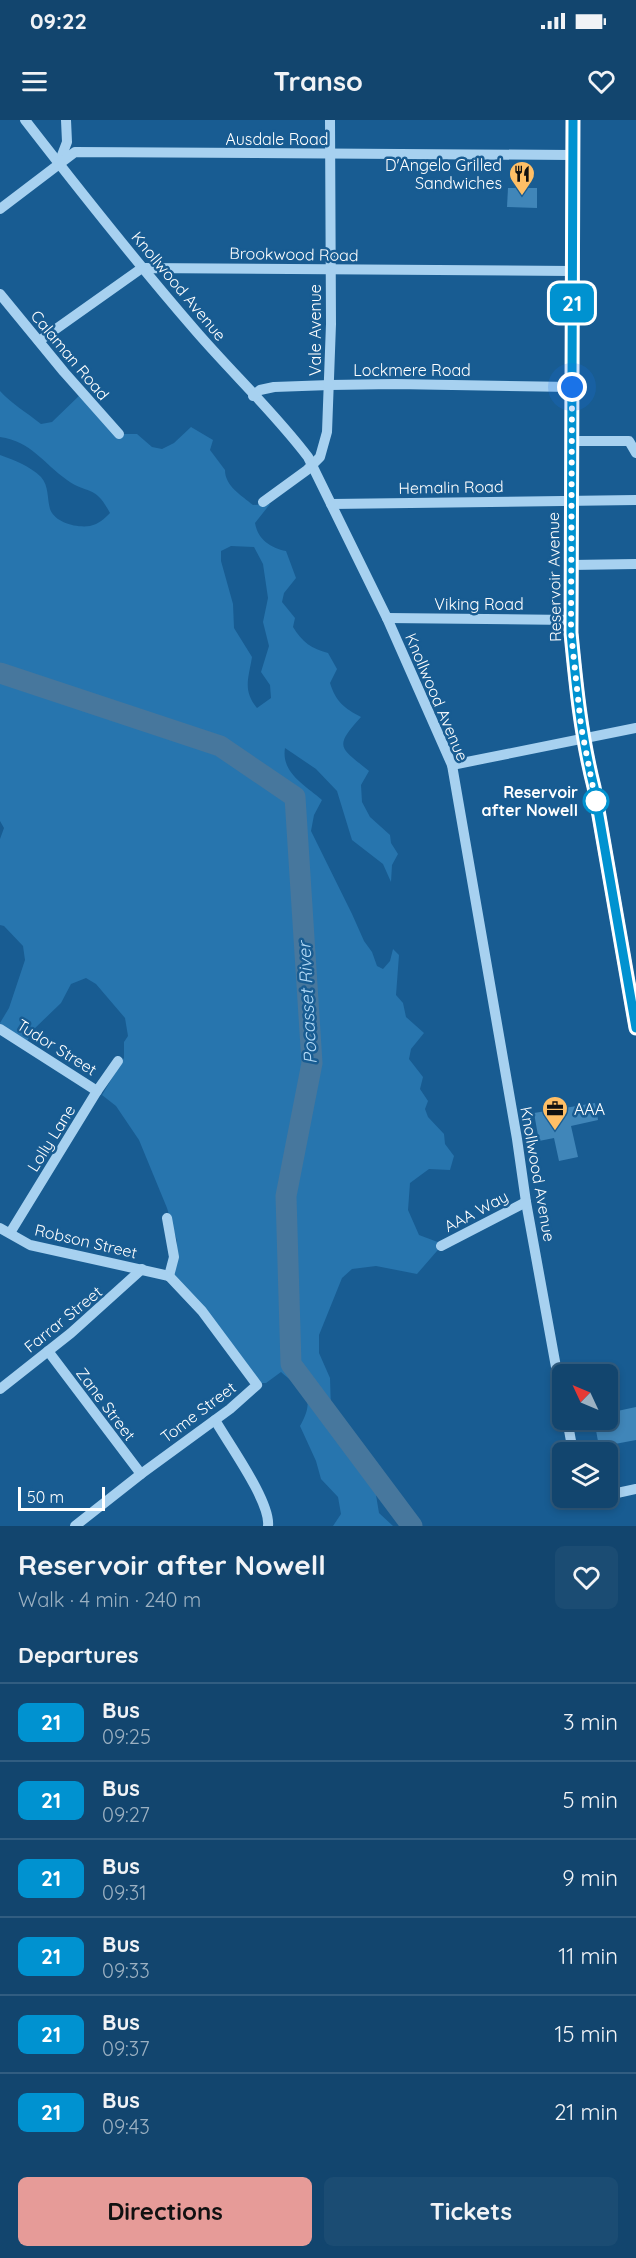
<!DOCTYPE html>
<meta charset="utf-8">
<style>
:root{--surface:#12456e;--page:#1b4c73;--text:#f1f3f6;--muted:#9cb1c2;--line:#315d81;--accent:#e69b98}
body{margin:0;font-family:Quicksand,sans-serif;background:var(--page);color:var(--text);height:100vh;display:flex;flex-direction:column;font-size:22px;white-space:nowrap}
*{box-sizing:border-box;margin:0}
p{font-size:20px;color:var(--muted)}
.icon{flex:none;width:33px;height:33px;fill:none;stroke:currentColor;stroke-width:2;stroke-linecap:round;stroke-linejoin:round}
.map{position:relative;height:1406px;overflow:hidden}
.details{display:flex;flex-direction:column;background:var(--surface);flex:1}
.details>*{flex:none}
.badge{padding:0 12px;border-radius:9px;font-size:21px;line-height:39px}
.needle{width:39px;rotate:314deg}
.tools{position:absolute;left:552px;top:1244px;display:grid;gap:12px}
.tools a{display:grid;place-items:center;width:66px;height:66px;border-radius:9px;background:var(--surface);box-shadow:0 3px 9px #0003,0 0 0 2px var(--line);font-size:30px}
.scale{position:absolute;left:18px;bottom:15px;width:87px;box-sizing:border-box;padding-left:6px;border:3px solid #fff;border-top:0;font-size:16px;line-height:21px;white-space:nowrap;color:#fff;-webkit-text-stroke:4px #185c92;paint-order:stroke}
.you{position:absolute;width:30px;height:30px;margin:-15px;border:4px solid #fff;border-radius:50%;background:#1a73e8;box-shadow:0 0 0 9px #1a73e833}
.map>.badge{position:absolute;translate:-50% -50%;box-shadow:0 0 0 3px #fff}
h2{padding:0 18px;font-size:22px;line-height:54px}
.round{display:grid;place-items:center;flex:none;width:63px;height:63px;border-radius:9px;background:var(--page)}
.summary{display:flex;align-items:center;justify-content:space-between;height:102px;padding:0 18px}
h1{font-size:28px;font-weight:800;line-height:45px}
.primary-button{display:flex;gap:12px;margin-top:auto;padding:12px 18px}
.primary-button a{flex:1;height:69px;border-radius:9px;background:var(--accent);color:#111;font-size:24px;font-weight:800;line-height:69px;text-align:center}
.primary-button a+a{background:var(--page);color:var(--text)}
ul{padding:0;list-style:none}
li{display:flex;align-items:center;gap:18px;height:78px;padding:0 18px;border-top:2px solid var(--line)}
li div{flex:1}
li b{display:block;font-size:22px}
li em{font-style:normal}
li .badge{min-width:66px;font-weight:700;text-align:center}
.status{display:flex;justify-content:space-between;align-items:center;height:42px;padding:0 30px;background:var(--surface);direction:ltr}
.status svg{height:16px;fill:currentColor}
header{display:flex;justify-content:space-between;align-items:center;height:78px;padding:0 18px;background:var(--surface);font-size:27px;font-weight:800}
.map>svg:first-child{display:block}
.green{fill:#2775ae;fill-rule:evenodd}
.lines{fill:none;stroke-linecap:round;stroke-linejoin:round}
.river{stroke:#47779d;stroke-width:21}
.building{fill:#4086b9}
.minor{stroke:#a7d1f0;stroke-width:10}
.major{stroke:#f0f7ff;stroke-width:15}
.line-casing{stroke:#fff;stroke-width:14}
.line{stroke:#0092d0;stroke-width:9}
.walk{stroke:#fff;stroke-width:6;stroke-dasharray:0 10.8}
.stop-dot{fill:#fff;stroke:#0092d0;stroke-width:3}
.labels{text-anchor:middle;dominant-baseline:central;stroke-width:5;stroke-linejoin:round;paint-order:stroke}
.street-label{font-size:16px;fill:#fff;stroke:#185c92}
.poi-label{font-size:16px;fill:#fff;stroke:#185c92;text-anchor:end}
.stop-label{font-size:16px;font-weight:bold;fill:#fff;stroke:#185c92;text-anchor:end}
.water-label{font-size:18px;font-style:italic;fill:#b3daf7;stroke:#185c92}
</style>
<div class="status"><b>09:22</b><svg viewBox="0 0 49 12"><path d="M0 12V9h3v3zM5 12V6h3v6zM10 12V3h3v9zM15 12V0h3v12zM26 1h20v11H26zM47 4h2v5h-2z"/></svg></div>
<header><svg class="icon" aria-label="menu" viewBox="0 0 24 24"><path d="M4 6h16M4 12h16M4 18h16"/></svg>Transo<svg class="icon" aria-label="heart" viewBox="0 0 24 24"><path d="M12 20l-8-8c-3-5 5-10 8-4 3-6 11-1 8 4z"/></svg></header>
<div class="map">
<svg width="636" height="1406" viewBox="0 0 636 1406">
<rect width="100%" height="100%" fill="#185c92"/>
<path class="green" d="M0,271C12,284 26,292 41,304L52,302L82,273L119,314H137L152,327L162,329L174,323L191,307L213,320L210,330L225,350C225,366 241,375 253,385L270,384L255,403C258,420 271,428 286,431L296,458L284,473L282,482L295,498L293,507C302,522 312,529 328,533L337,549L330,563C336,582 344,588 361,597C333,628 340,627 369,651L361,665L362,682L370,697L390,715L391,723L398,734L392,745L391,762L383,744L352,720L337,671L316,649L285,628C281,653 305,665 322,680L314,695L311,711L352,794L364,821L372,832L377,846L383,849L390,841L393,829L399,835L396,875L403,883L406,897L424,913L411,929L409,939L423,957L420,969L428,981L425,989L428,997L444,1014L445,1024L454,1036L450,1050L429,1049L410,1063L408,1090L419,1115L443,1124L417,1154L376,1146L352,1149L342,1158L319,1215V1233L330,1258L331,1290L352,1313L358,1334L366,1345L374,1363L379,1393L393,1406H333L341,1394L338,1377L321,1359L316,1341L300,1306C317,1276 303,1271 281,1252L266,1263H255L174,1154L177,1121L167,1088L139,1020L116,986L102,975L124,938V922L128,916L125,898L96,864L86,858L71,864L61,883L33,910L26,923L0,907V903L9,888L25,840L23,826L4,806L0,805V719L4,708L0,701V335C14,340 30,346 41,357C49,366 47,378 50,389C55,403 77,408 90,406C99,404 104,399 110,393C95,364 88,375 67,360C42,342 32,322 0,317ZM231,426L254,427L263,444L268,478L263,502L269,526L261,552L270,565L271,578L257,588C242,570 249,557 252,537L234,508L233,484L221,441V431Z"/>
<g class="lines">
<path class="river" d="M0,553L220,626L295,677L312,943L286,1076L291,1244L412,1406"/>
</g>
<g class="building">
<path d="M508,68H537V88L507,87Z"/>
<path d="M595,983L598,1000L571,1006L578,1037L559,1041L554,1018L539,1021L534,993Z"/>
<path d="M636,1287V1320L599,1327L594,1299H608V1293Z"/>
</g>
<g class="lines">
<g class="minor">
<path d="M25,0C80,71 136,142 195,210C232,253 274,292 308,337L387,498L452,645L517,1019L526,1082L562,1280"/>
<path d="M59,43L67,22L66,0"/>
<path d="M0,89L75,32L572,35"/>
<path d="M0,174L64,252L119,314"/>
<path d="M39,221L142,148L572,151"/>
<path d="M253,276L260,270L274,267L330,265L395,264L572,267"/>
<path d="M571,321H629L636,333"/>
<path d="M263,382L307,350L320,337L327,312L331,204L330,0"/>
<path d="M331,384L636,380"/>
<path d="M571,445L636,444"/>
<path d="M387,498L571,500"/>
<path d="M452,645L636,608"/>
<path d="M0,909L97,971"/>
<path d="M167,1098L174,1137L169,1156"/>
<path d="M0,1108L30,1125L169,1156"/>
<path d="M10,1113L97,971L118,941"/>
<path d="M441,1126L526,1082"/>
<path d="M48,1231L141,1354"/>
<path d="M0,1269L71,1213L142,1149"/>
<path d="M567,1299L573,1332"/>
<path d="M215,1300C228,1323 271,1382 268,1406"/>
<path d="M608,1375L636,1369"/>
<path d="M581,1377L582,1380L598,1377"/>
<path d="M75,1406L141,1354L230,1289L257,1265L202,1191L169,1156"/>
</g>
<path class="major" d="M573,0L571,513C576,565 581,616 594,667L636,908"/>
</g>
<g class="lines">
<defs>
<path id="line" d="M573,0L571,513C576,565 581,616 594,667L636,908"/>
</defs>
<use href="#line" class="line-casing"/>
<use href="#line" class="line"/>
<path class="walk" d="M572,267L571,513L581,606L596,683V681"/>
</g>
<defs>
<symbol id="restaurant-pin" viewBox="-11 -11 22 30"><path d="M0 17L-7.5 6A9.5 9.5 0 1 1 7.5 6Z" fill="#ffbf66" stroke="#185c92"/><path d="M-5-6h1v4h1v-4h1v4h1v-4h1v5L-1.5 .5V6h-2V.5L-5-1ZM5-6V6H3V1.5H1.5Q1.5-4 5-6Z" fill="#111"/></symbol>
<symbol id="office-pin" viewBox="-11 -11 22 30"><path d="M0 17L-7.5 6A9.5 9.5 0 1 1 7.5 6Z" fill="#ffbf66" stroke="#185c92"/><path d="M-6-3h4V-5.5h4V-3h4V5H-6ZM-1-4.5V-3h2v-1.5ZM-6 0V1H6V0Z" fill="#111"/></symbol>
</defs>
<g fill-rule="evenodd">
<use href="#restaurant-pin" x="507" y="39" width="30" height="40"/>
<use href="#office-pin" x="540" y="974" width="30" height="40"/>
</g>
<circle class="stop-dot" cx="596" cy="681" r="12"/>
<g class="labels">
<g class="street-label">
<text x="277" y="19">Ausdale Road</text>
<text transform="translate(294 134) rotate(1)">Brookwood Road</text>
<text transform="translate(179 166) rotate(50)">Knollwood Avenue</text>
<text transform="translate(315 210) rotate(-90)">Vale Avenue</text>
<text transform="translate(70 235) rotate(50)">Calaman Road</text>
<text x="412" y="250">Lockmere Road</text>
<text transform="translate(451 367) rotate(-1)">Hemalin Road</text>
<text transform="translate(554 457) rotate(-91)">Reservoir Avenue</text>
<text x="479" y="484">Viking Road</text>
<text transform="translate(437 577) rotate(67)">Knollwood Avenue</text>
<text transform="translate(57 927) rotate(32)">Tudor Street</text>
<text transform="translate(51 1018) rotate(-58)">Lolly Lane</text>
<text transform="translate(538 1054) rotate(80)">Knollwood Avenue</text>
<text transform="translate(476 1091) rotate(-28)">AAA Way</text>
<text transform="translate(86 1121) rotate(13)">Robson Street</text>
<text transform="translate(63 1199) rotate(-39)">Farrar Street</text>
<text transform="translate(106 1284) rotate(53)">Zane Street</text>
<text transform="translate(198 1292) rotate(-37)">Tome Street</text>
</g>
<g class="poi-label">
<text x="502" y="45">D'Angelo Grilled<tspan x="502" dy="18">Sandwiches</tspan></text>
<text x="574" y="989" text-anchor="start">AAA</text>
</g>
<g class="stop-label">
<text x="578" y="672">Reservoir<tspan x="578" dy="18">after Nowell</tspan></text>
</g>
<g class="water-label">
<text transform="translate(307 883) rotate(-93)">Pocasset River</text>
</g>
</g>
</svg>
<div class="tools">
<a><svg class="needle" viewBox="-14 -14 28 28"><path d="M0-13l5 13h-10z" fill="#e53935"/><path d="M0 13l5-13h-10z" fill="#9cb1c2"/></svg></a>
<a><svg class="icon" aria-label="layers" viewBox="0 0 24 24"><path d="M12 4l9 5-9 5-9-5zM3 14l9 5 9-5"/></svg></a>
</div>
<div class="scale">50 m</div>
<div class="you" style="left:572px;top:267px"></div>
<b class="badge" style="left:572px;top:183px;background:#0092d0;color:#fff">21</b>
</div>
<section class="details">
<div class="summary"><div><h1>Reservoir after Nowell</h1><p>Walk · 4 min · 240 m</p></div><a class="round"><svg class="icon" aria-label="heart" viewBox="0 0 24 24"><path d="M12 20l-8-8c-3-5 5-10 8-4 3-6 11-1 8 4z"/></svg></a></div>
<h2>Departures</h2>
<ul>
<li><span class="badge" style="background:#0092d0;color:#fff">21</span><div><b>Bus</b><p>09:25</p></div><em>3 min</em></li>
<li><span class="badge" style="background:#0092d0;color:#fff">21</span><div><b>Bus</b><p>09:27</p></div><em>5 min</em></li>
<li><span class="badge" style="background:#0092d0;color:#fff">21</span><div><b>Bus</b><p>09:31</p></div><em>9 min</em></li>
<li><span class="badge" style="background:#0092d0;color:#fff">21</span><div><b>Bus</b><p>09:33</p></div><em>11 min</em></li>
<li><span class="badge" style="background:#0092d0;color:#fff">21</span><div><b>Bus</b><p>09:37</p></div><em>15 min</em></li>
<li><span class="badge" style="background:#0092d0;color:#fff">21</span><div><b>Bus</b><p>09:43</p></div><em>21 min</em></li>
</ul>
<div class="primary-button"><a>Directions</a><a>Tickets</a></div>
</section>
